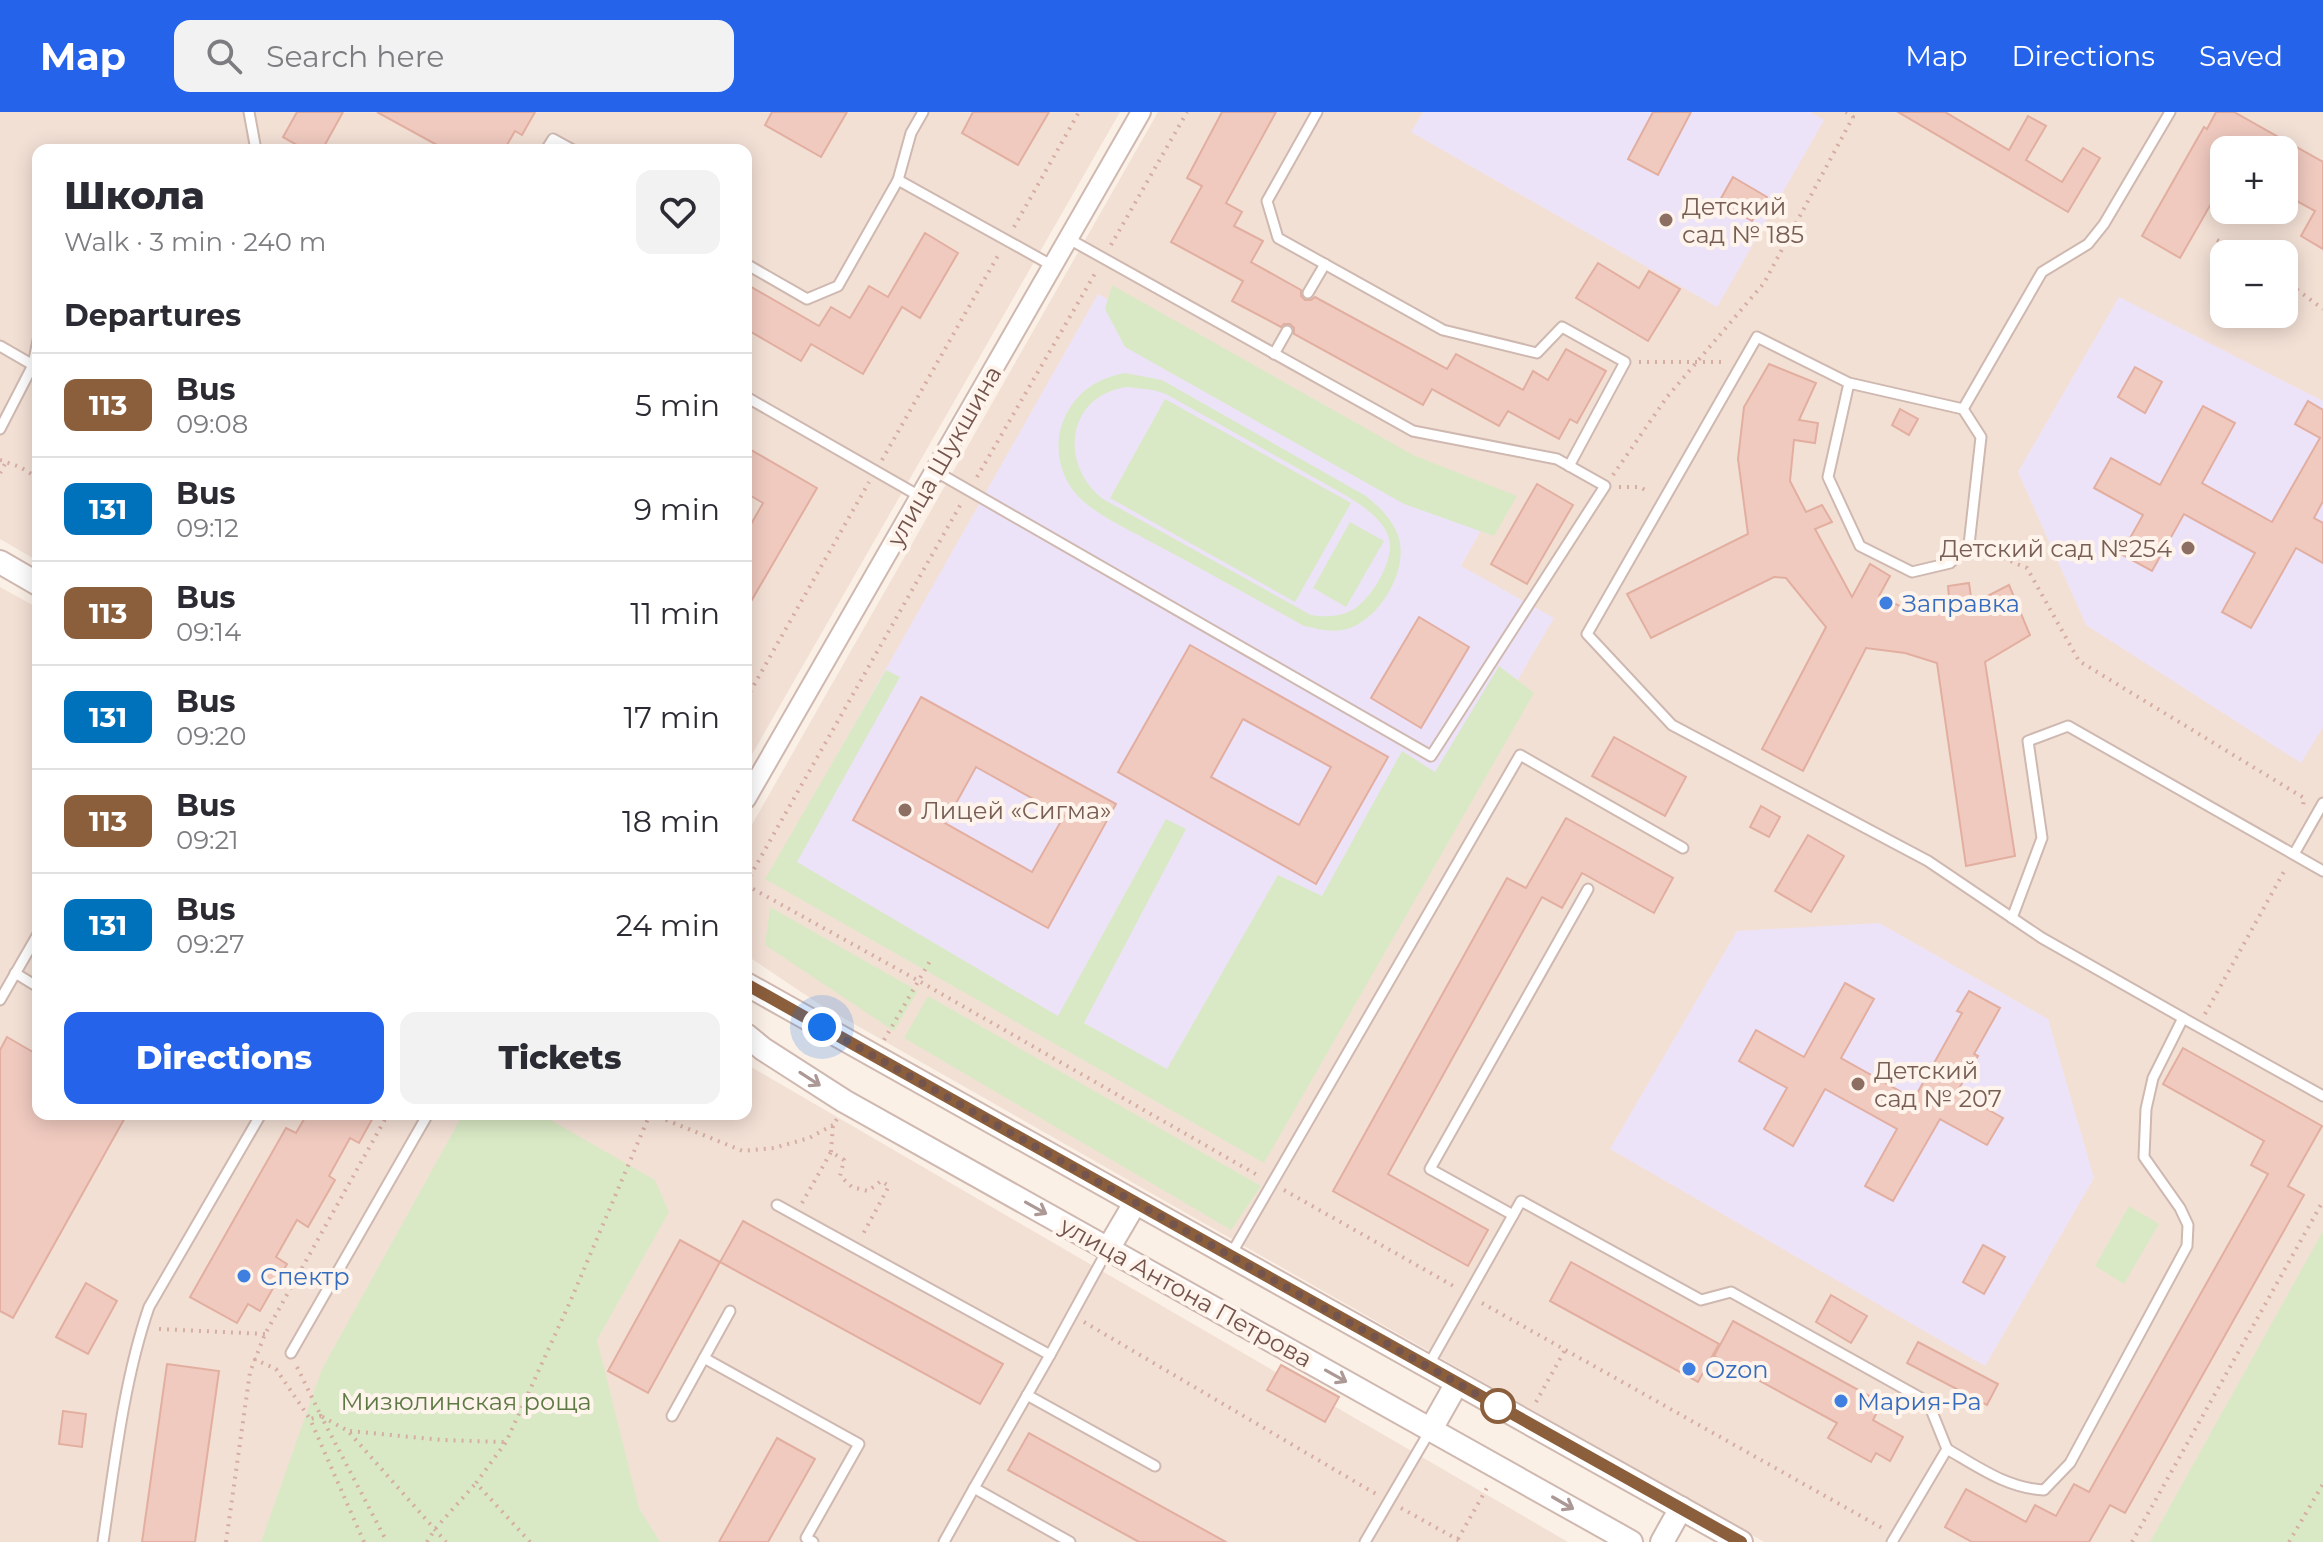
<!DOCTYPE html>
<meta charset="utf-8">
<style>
:root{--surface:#fff;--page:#f2f2f3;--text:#2b2b33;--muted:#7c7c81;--line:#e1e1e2;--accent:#2563eb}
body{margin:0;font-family:Montserrat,sans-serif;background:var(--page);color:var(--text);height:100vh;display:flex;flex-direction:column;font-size:30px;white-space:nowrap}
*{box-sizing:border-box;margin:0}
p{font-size:26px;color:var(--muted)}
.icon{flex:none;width:44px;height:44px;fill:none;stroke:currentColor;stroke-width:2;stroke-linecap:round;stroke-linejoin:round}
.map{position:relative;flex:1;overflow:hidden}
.drawer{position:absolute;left:32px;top:32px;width:720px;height:976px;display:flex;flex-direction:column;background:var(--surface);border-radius:16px;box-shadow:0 4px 20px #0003}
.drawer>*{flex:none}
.badge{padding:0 16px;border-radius:12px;font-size:28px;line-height:52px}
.buttons{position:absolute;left:2210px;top:24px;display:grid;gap:16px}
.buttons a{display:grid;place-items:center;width:88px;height:88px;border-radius:16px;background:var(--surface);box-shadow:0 4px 20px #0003;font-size:40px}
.you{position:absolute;width:40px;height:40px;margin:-20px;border:6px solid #fff;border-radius:50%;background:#1a73e8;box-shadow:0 0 0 12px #1a73e833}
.map>.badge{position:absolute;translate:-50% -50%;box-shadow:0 0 0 4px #fff}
h2{padding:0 32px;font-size:30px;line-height:72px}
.round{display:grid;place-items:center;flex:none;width:84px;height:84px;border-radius:16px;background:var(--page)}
.overview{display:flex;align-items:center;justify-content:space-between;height:136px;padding:0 32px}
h1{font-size:38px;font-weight:800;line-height:60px}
.action{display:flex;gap:16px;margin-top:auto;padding:16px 32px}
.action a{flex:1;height:92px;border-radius:16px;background:var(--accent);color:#fff;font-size:32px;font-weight:800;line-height:92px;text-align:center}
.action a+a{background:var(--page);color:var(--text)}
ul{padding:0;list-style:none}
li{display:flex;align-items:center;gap:24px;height:104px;padding:0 32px;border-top:2px solid var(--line)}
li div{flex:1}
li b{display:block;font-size:30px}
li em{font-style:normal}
li .badge{min-width:88px;font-weight:700;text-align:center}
header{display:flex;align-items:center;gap:48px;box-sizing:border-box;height:112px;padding:0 40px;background:var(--accent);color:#fff}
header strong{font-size:38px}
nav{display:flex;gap:44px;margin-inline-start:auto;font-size:28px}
.search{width:560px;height:72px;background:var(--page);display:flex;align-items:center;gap:20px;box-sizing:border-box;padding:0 28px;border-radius:16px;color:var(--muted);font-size:30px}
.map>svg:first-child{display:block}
.residential{fill:#f3e0d5;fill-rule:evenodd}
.education{fill:#ede3f8}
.green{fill:#d9e9c5;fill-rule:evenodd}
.building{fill:#f0cabf;stroke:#e2aea0;stroke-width:2;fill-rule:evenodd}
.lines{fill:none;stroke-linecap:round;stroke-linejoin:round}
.service-casing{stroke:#cfb8b0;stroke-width:13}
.minor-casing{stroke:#cfb8b0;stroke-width:22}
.tertiary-casing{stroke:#cfb8b0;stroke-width:26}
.path{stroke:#d5ada2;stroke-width:4;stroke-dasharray:2 6;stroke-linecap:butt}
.service{stroke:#fff;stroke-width:9}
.minor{stroke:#fff;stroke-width:18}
.tertiary{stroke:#fff;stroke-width:22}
.oneway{stroke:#ac9894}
.line-casing{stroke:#fff;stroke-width:18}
.line{stroke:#8b5e3c;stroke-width:12}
.walk{stroke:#74544c;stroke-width:8;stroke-dasharray:0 14.4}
.education-dot{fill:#8d6e63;stroke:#fef4ec;stroke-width:3}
.shop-dot{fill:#3f7fe0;stroke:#fef4ec;stroke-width:3}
.stop-dot{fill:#fff;stroke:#8b5e3c;stroke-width:4}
.labels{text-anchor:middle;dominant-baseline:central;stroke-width:8;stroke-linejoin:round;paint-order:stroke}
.education-label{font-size:24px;fill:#785e54;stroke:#fef4ec;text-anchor:start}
.street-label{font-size:24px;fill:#74544c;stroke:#fef4ec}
.shop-label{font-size:24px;fill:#366cbe;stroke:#fef4ec;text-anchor:start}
.park-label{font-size:24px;fill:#5d7944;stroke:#fef4ec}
</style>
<header>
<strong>Map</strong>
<div class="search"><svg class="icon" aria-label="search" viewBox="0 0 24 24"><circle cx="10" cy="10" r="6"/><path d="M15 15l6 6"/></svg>Search here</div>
<nav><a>Map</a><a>Directions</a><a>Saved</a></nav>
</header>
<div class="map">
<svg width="2323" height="1430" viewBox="0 0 2323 1430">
<rect width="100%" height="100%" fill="#fbf0e6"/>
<g class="residential">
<path d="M0,0H1120L746,653V38H38V449L0,427Z"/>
<path d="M1158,0H2323V1430H1764L819,892L746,843V723ZM2224,38H2284V98H2224ZM2224,142H2284V202H2224Z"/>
<path d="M0,475L38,496V1002H746V952L1568,1430H0Z"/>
</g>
<g class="education">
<path d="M1423,0H1810L1824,8L1717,195L1411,20Z"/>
<path d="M1098,182L1493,397L1461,454L1554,506L1247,1029L772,758Z"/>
<path d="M2119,185L2323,289V615L2301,651L2086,513L2018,360Z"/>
<path d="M1879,811L2048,907L2094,1066L1985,1254L1610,1037L1737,819Z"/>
</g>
<g class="green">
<path d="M1112,173L1413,343L1517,384L1494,424L1404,392L1125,235L1105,197Z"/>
<path d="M1125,261L1162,268L1366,384C1380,395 1394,409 1399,427C1408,460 1379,508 1347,517C1332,521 1318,517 1304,514C1254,486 1204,458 1153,431C1128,417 1088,400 1072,377C1058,357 1054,329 1064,307C1077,279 1096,267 1125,261ZM1127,275L1153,278L1166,282L1345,383C1361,393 1384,407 1389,427C1395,449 1369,492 1348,500C1337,505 1323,505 1311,503L1103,387C1058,352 1067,283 1127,275Z"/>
<path d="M1165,287L1351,391L1295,490L1110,386Z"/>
<path d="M1350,410L1384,429L1346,495L1313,476Z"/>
<path d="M1499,554L1534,581L1264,1051L765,767L886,558L900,565L797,750L1058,904L1166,707L1186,717L1084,911L1167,957L1278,763L1322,784L1402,639L1435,660Z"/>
<path d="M770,795L918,879L894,919L765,833Z"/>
<path d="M928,884L1261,1074L1231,1118L904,926Z"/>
<path d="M463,1002H540L655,1068L669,1100L597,1228L639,1396L660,1430H261L322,1257Z"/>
<path d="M2129,1094L2159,1112L2124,1172L2095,1154Z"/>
<path d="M2323,1119V1430H2150Z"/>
</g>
<g class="building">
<path d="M297,0H343L322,38H306L283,25Z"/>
<path d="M377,0H535L522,23L515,19L504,38H446Z"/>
<path d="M772,0H847L821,45L765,13Z"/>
<path d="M973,0H1049L1018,53L962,21Z"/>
<path d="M1222,0H1276L1226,91L1242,100L1234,114L1263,129L1251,150L1301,178V184L1305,188H1311L1315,185L1447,257L1456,242L1523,278L1533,259L1548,268L1566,237L1606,259L1577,311L1570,307L1559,327L1508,299L1499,314L1432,277L1423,293L1294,222V216L1290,212H1284L1281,215L1232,189L1243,169L1171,130L1202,74L1187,66Z"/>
<path d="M1653,0H1691L1658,63L1628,47Z"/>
<path d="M1898,0H1945L2009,38L2028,4L2046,14L2026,48L2062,70L2083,36L2100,46L2068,100Z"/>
<path d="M2216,0H2234L2323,50V137L2301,124L2315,99L2284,82V38H2224V69L2180,146L2142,124L2204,15L2207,17Z"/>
<path d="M1733,65L1767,85L1752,109L1719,90Z"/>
<path d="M925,121L958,141L920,206L902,195L863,262L811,232L801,249L746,217V172L819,214L831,195L850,206L869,174L888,185Z"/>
<path d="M1598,151L1639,176L1649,159L1680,177L1648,229L1576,186Z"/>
<path d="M1769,252L1816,271L1799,308L1818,311L1815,331L1794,328L1790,369L1806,400L1822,393L1832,410L1815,417L1852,485L1870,452L1890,464L1879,484L1914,501L1950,496L1948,474L1969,471L1972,492L2009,473L2030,523L1985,550L2015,744L1966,754L1937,551L1905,541L1866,536L1803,659L1762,637L1826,515L1786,466L1774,465L1651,526L1627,482L1748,422L1738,347L1744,295Z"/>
<path d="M2135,255L2162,270L2145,301L2118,285Z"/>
<path d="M2308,289L2323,298V389L2314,406L2323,411V451L2296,436L2251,516L2222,500L2255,441L2184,402L2152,459L2121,442L2143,403L2094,376L2111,346L2160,373L2203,294L2235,311L2202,371L2272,410L2320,326L2295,312Z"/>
<path d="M1900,297L1918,307L1909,323L1892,313Z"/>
<path d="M746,335L817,376L746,498V421L763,391L746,381Z"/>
<path d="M1537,372L1573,393L1527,472L1491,452Z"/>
<path d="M1419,505L1469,535L1421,616L1371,586Z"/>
<path d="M1190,533L1388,645L1316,772L1118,660ZM1243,607L1331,655L1299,713L1211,665Z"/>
<path d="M921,585L1116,692L1048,816L853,708ZM976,655L1064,704L1032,760L945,711Z"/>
<path d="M1614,625L1686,665L1665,704L1592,664Z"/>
<path d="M1761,694L1780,705L1769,725L1750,715Z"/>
<path d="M1566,706L1673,766L1654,801L1582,761L1562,796L1542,785L1388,1062L1488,1118L1468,1154L1333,1079L1507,766L1526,776Z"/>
<path d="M1808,723L1844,744L1811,800L1775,779Z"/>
<path d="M1845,871L1874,887L1841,946L1914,987L1962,901L1957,899L1969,879L2000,896L1974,942L1978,944L1957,980L2003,1006L1987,1033L1940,1007L1893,1089L1865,1074L1897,1017L1825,977L1793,1034L1764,1017L1787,976L1739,949L1756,918L1804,945Z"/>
<path d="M7,925L38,943V1002H127L13,1206L0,1199V938Z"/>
<path d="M2183,936L2322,1014L2288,1074L2304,1083L2125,1401L2110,1393L2089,1430H1972L1945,1415L1966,1377L2026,1410L2035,1393L2056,1404L2074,1372L2089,1380L2268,1062L2251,1053L2264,1029L2163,972Z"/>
<path d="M307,1002H375L359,1031L350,1026L329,1064L335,1068L308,1115L297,1108L276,1145L287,1152L260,1199L248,1192L237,1211L190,1185L286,1016L296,1021Z"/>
<path d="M743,1109L1003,1252L980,1292L720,1150Z"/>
<path d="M680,1128L720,1150L648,1281L608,1259Z"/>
<path d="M1983,1133L2005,1145L1984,1182L1963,1170Z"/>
<path d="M1571,1150L1719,1232L1698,1270L1550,1189Z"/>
<path d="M86,1171L117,1189L88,1242L56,1225Z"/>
<path d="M1831,1183L1867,1204L1851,1231L1816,1210Z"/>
<path d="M1733,1209L1882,1291L1873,1308L1903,1325L1890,1349L1876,1341L1871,1350L1828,1326L1837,1311L1714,1244Z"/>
<path d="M1918,1230L1998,1272L1987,1293L1907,1251Z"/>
<path d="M167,1252L219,1259L195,1430H142Z"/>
<path d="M1281,1253L1339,1285L1325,1310L1267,1278Z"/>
<path d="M63,1299L86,1302L82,1335L59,1332Z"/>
<path d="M1029,1321L1226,1430H1139L1008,1358Z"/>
<path d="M777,1326L815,1347L768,1430H719Z"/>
</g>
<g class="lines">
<defs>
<g id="service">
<path d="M249,0L256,38"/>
<path d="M923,0L911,21L898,68L1053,154"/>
<path d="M1317,0L1267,89L1278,126L1443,218L1537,241L1562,215L1625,250L1569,354"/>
<path d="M546,38L553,27L573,38"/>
<path d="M746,152L807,187L838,174L898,68"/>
<path d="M1308,181L1325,152"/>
<path d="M0,234L33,253L38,228"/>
<path d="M1274,242L1287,219"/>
<path d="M1849,271L1828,365L1860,434L1912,460L1950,451L1969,433L1981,325L1963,297L1849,271L1757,225L1587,522L1672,613L1928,749L2042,826L2183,906"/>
<path d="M746,289L748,286L921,385"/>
<path d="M1963,297L2042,160L2088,132L2104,112L2170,0"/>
<path d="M0,317L33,253L38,256"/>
<path d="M935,359L1431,644L1605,374L1557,347L1413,319L1069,127"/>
<path d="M2294,742L2323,691"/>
<path d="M2012,806L2042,726L2028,629L2068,614L2323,759"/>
<path d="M15,861L38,875"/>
<path d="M0,888L38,822"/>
<path d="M777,1093L1050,1243L1108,1137"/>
<path d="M1513,1103L1430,1057L1588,777"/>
<path d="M1230,1144L1520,643L1683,736"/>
<path d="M291,1241L428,1002"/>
<path d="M1050,1243L974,1376L1070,1430"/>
<path d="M704,1246L859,1332L806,1426L813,1430"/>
<path d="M1428,1254L1521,1089L1701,1188L1731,1180L1928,1290L1947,1337L1892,1430"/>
<path d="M1027,1283L1155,1354"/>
<path d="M672,1304L730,1199"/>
<path d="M1947,1337C1978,1355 2007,1376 2044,1378L2070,1351L2187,1134L2188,1113L2180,1096L2144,1045L2146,997L2153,966L2183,906L2323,984"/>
<path d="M103,1430C114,1355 124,1267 149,1195L261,1002"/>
<path d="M944,1430L974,1376"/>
<path d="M1365,1430L1431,1317"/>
</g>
<path id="minor" d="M746,687L1141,0"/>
<g id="tertiary">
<path d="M0,450L38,472"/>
<path d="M746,872L1741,1430"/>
<path d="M746,923L763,937L844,989L1631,1430"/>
<path d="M1108,1137L1135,1091"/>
<path d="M1431,1317L1457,1271"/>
<path d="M1662,1430L1681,1396"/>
</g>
</defs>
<use href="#service" class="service-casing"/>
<use href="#minor" class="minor-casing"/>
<use href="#tertiary" class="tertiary-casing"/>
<g class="path">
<path d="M1014,115L1079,0"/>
<path d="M2217,128L2242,142"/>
<path d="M1111,133L1187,0"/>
<path d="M2284,168L2323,197"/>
<path d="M1639,250H1726"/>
<path d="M0,348L20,355L38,366"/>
<path d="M882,348L1000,140"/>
<path d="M0,361L6,350"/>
<path d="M1613,363L1667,285L1764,171L1853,5L1846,0"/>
<path d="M977,365L1097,158"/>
<path d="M1619,375H1640L1649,380"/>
<path d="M1981,437L2027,456L2079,549L2304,686L2303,694"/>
<path d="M746,587L869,370"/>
<path d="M746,771L962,390"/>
<path d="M746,773L919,869L1259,1064"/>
<path d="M2205,902L2286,756"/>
<path d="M884,928L930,849"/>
<path d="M651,1002L743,1039L774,1036L809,1026L833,1013"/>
<path d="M831,1040L833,1013L837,1007"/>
<path d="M1284,1078L1457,1176"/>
<path d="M802,1091L831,1040L844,1048L840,1064L852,1075L868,1079L881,1069L889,1074L862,1124"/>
<path d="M1482,1191L1882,1416"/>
<path d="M1084,1210L1376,1382"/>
<path d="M159,1217L265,1222"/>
<path d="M254,1247L276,1257L310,1307"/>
<path d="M297,1255L321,1304L348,1319L446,1430"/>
<path d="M1536,1290L1565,1238"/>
<path d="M350,1319L442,1328L505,1330"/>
<path d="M1401,1396L1462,1430"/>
<path d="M1458,1427L1488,1374"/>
<path d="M226,1430L250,1260L265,1222L388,1002"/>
<path d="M364,1430L310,1307L321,1304L387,1430"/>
<path d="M427,1430L435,1417L476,1371"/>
<path d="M530,1430L476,1371L506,1330L570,1190L650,1002"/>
<path d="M2132,1430L2323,1089"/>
<path d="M2289,1430L2323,1372"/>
</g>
<use href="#service" class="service"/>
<use href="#minor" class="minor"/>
<use href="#tertiary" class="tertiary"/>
</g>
<defs><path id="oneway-shaft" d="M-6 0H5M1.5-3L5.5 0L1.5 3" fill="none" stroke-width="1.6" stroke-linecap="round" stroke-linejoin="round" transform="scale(2)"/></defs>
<g class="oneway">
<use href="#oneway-shaft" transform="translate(810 967) rotate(33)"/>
<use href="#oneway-shaft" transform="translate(1036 1096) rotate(29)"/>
<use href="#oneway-shaft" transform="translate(1336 1264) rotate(29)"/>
<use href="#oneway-shaft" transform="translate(1563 1391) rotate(30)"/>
</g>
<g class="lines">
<defs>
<path id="line" d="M746,872L1741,1430"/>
</defs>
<use href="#line" class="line-casing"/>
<use href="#line" class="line"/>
<path class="walk" d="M822,915L1507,1299L1498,1294"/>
</g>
<g class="education-dot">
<circle cx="1666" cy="108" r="8"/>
<circle cx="2188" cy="436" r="8"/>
<circle cx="905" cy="698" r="8"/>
<circle cx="1858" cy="972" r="8"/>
</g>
<g class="shop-dot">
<circle cx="1886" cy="491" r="8"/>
<circle cx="244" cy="1164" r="8"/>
<circle cx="1689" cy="1257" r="8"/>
<circle cx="1841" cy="1289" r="8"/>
</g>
<circle class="stop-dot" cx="1498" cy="1294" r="16"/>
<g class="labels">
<g class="education-label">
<text x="1682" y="94">Детский<tspan x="1682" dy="28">сад № 185</tspan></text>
<text x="2172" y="436" text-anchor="end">Детский сад №254</text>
<text x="921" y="698">Лицей «Сигма»</text>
<text x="1874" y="958">Детский<tspan x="1874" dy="28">сад № 207</tspan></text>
</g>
<g class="street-label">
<text transform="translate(944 344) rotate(-60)">улица Шукшина</text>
<text transform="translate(1186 1180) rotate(29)">улица Антона Петрова</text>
</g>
<g class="shop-label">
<text x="1902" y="491">Заправка</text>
<text x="260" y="1164">Спектр</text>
<text x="1705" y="1257">Ozon</text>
<text x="1857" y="1289">Мария-Ра</text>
</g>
<g class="park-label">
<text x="466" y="1289">Мизюлинская роща</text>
</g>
</g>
</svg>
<div class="buttons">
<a>+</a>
<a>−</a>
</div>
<div class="you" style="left:822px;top:915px"></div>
<section class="drawer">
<div class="overview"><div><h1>Школа</h1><p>Walk · 3 min · 240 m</p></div><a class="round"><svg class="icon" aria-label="heart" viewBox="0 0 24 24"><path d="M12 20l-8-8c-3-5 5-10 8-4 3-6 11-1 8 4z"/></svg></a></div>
<h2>Departures</h2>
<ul>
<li><span class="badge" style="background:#8b5e3c;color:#fff">113</span><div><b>Bus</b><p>09:08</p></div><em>5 min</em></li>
<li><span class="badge" style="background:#0072bc;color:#fff">131</span><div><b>Bus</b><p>09:12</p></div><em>9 min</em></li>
<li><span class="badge" style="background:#8b5e3c;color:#fff">113</span><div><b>Bus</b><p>09:14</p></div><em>11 min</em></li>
<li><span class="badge" style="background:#0072bc;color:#fff">131</span><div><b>Bus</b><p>09:20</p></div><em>17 min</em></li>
<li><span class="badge" style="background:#8b5e3c;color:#fff">113</span><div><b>Bus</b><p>09:21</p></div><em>18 min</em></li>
<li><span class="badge" style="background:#0072bc;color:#fff">131</span><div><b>Bus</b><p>09:27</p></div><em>24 min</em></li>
</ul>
<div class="action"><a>Directions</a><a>Tickets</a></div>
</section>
</div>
